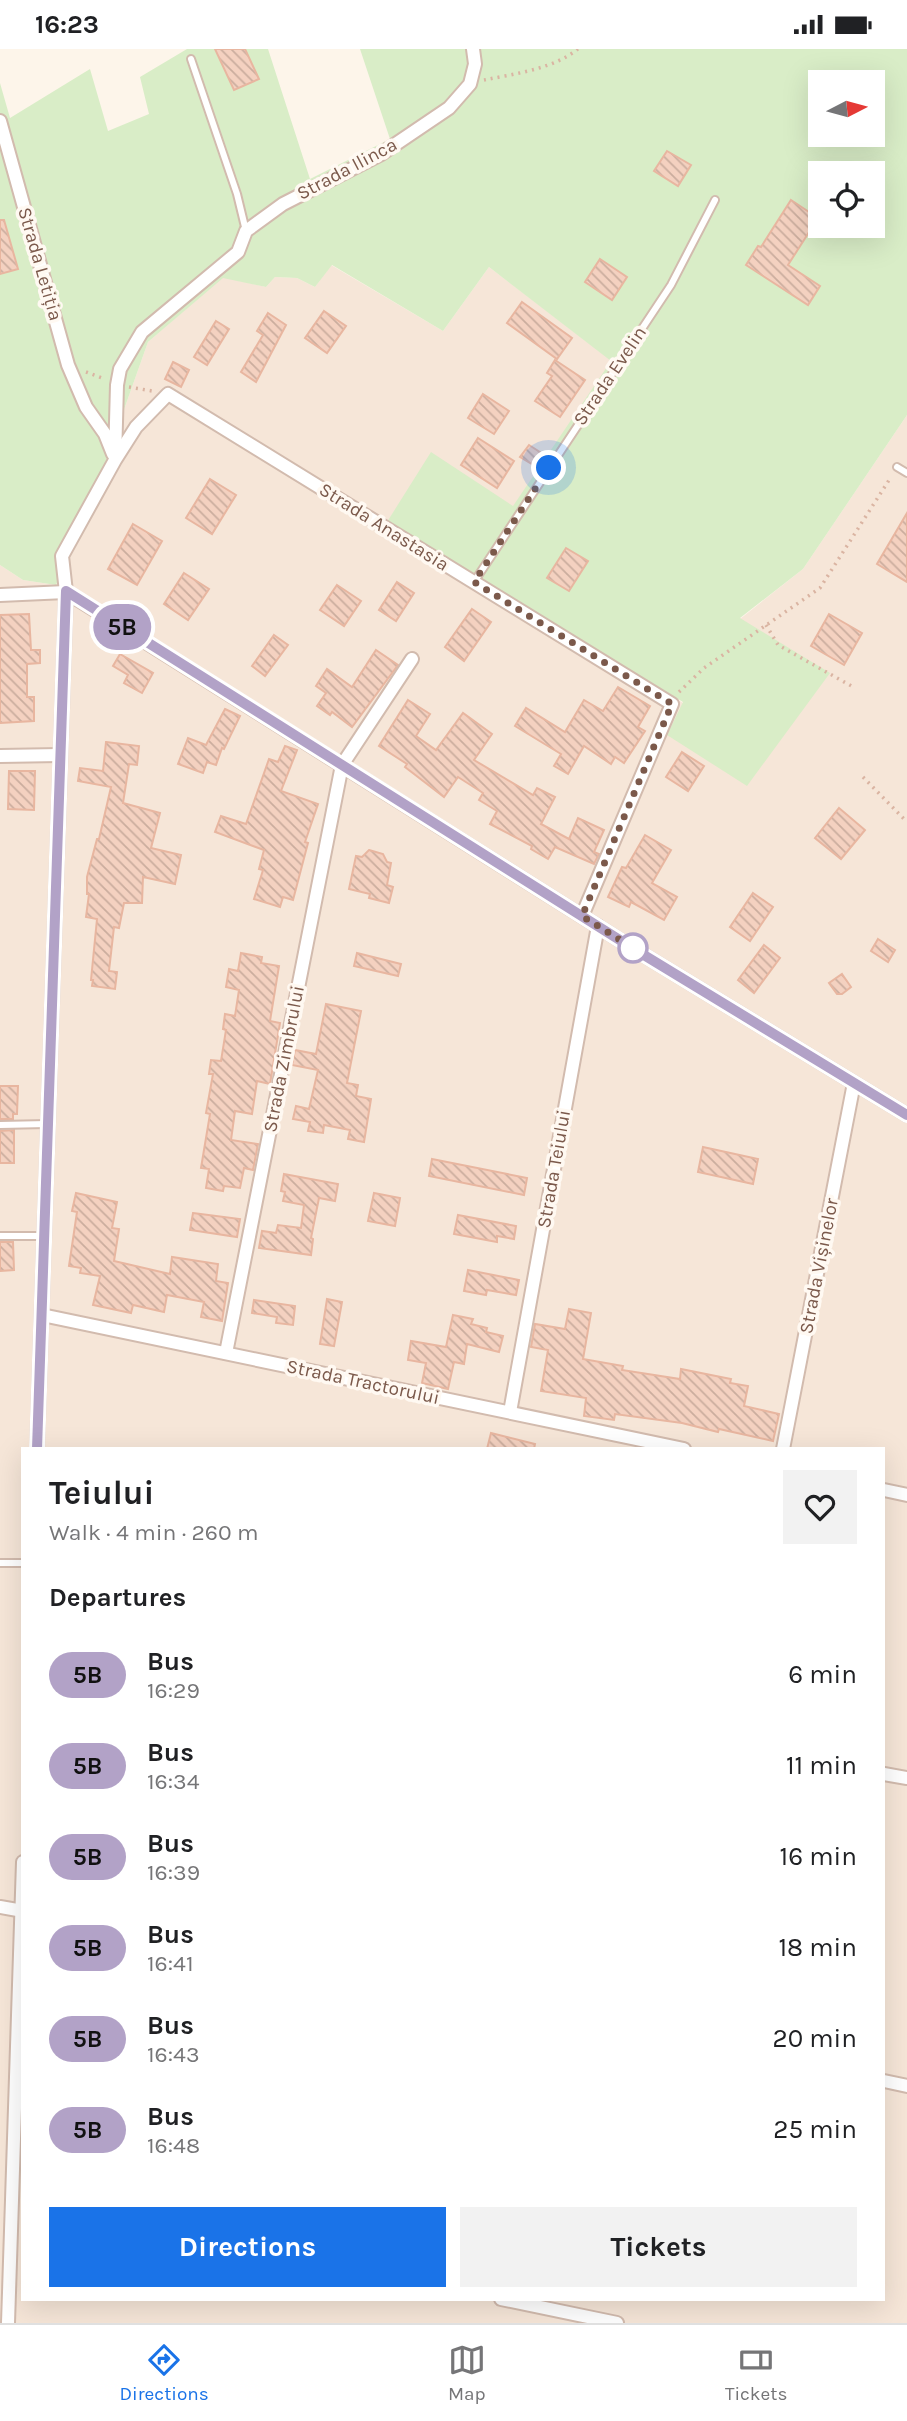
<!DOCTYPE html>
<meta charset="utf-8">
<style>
:root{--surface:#fff;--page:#f2f2f2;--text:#202124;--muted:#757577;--line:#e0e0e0;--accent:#1a73e8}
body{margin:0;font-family:Karla,sans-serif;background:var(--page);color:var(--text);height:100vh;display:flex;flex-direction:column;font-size:26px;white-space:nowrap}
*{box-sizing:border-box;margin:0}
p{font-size:23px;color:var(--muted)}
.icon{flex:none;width:38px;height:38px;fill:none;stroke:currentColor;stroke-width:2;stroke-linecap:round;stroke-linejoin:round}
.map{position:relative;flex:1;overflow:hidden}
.details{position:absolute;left:21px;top:1398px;width:864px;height:854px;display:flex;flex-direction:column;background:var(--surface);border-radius:0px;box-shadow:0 7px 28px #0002}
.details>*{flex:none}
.badge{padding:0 14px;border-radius:23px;font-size:24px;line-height:46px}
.needle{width:46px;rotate:84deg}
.buttons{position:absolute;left:808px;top:21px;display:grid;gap:14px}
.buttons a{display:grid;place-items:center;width:77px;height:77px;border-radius:0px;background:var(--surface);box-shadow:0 7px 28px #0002;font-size:35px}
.you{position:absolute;width:35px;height:35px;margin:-18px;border:5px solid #fff;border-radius:50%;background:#1a73e8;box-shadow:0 0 0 10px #1a73e833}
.map>.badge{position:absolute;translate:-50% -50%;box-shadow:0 0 0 4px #fff}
h2{padding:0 28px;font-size:26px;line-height:63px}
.round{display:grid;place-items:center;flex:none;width:74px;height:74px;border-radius:0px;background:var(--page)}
.summary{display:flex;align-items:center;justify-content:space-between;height:119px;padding:0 28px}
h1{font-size:33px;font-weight:700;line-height:52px}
.button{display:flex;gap:14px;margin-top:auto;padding:14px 28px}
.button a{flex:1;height:80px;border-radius:0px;background:var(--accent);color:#fff;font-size:28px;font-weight:700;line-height:80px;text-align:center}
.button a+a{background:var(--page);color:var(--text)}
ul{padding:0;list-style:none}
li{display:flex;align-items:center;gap:21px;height:91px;padding:0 28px}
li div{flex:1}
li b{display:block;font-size:26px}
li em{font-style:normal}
li .badge{min-width:77px;font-weight:700;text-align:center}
.status{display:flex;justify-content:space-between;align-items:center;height:49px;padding:0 35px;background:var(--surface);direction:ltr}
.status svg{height:19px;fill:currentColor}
.tab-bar{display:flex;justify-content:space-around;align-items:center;height:98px;border-top:2px solid var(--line);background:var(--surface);font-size:19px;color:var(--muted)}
.tab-bar a{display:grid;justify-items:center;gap:4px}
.tab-bar .current{color:var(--accent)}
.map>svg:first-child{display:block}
.residential{fill:#f6e6d8;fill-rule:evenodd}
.grass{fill:#d9edc7;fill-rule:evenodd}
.building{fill:url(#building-back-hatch);stroke:#e8b6a0;stroke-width:2}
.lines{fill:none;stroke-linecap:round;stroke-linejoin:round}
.lane-casing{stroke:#d2bbae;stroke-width:10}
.street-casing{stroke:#d2bbae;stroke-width:16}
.path{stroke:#dab4a2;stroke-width:3.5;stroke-dasharray:2 5;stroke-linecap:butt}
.lane{stroke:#fff;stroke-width:6}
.street{stroke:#fff;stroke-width:12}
.line-casing{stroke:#fff;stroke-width:16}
.line{stroke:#b2a2c7;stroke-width:10}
.walk{stroke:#7b594b;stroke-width:7;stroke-dasharray:0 12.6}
.stop-dot{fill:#fff;stroke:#b2a2c7;stroke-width:3.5}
.labels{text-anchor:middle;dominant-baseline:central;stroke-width:7;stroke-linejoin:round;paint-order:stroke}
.street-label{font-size:19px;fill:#7b594b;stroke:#fff9f2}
</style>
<div class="status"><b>16:23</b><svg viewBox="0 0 49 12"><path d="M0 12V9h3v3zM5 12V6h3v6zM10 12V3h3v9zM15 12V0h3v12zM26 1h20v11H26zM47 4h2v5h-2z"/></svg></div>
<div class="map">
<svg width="907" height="2274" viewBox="0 0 907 2274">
<defs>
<pattern id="building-back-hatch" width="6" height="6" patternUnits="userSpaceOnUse" patternTransform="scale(1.75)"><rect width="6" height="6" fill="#f4d1c0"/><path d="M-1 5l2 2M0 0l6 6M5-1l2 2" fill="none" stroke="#cbad9e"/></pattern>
</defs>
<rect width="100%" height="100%" fill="#fdf5ea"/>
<path class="residential" d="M331,216L443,282L489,218L612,312L513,458L387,473L683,654L740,570L803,520L907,366V2274H0V516L23,531L56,536L104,417L148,293L223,228L266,238L275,228L297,229L315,238ZM23,1400H884V2250H23Z"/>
<path class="grass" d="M187,0H268L310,130L390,90L360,0H907V366L803,520L740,569L830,624L747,737L667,686L683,653L387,473L431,403L513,457L611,312L489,218L443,282L332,216L315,238L297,229L275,228L266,238L223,229L148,293L104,417L56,536L23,531L0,516V34L10,69L90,20L108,82L149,65L140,28ZM821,33H873V86H821ZM821,124H873V177H821Z"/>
<g class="building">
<path d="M215,0H245L259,30L234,41Z"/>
<path d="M667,102L691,116L678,137L654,122Z"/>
<path d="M791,151L818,169L788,216L820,237L808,256L746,216L758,197L761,198Z"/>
<path d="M0,171H4L18,220L0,225Z"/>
<path d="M600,210L627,228L612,251L585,233Z"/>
<path d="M522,253L572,289L557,310L507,274Z"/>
<path d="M324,262L346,277L327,304L305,289Z"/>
<path d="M268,264L286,276L256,333L241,323L263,286L257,282Z"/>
<path d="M216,272L229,280L207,316L194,308Z"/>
<path d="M555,311L585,331L560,368L535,352L552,327L547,324Z"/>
<path d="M173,313L189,321L181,338L165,330Z"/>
<path d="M483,345L509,362L494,385L468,369Z"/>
<path d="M478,389L514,412L497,439L461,416Z"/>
<path d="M529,396L543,405L535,417L520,408Z"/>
<path d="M210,430L236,446L212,485L186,469Z"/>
<path d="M907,464V533L877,515Z"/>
<path d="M133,475L162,492L137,536L108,520Z"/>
<path d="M566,499L588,512L569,542L547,529Z"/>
<path d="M184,524L209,540L188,571L164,555Z"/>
<path d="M397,533L414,544L396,572L379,561Z"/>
<path d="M337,536L361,552L344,577L320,561Z"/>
<path d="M472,560L491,573L464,612L445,598Z"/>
<path d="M29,565L31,601H40V614L27,615V648H34V672L0,674V566Z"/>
<path d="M829,565L862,584L844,616L811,597Z"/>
<path d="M274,586L288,596L265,627L252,617Z"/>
<path d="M376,601L398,616L352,678L332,663L330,666L317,657L326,644L316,637L327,620L352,638Z"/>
<path d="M120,605L153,624L142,644L124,634L128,626L113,617Z"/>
<path d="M618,638L650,657L638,678L645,682L624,714L615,708L611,715L584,697L568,725L554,717L561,705L515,677L526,659L565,683L584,651L603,662Z"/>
<path d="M408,651L430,665L416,687L436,701L463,664L492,685L474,711L533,746L537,739L555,748L541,775L569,790L578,769L604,781L594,803L599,805L594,815L555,798L548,810L531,800L532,797L490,775L497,762L479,751L483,744L458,728L444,748L405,718L407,715L379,697Z"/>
<path d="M225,660L240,667L224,700L222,699L216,716L207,713L203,724L178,715L188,689L206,696Z"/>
<path d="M106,693L139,697L137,716L129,715L123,754L160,764L151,799L181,806L175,835L143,828L142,854H124L119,879L114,878L109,922L117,923L115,940L92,937L93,931H91L97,870L86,868L89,845H87V828L97,790H99L111,738L78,732L80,719L103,722Z"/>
<path d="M285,697L297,701L281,742L318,755L305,793L308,794L293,851L283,848L280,858L254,850L263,821L259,820L264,801L215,783L221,767L246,775L269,710L278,713Z"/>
<path d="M682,703L704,717L688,742L666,728Z"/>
<path d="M9,722H35L34,761L8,760Z"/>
<path d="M839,759L865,781L841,810L815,789Z"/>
<path d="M645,786L671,801L652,834L677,848L664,871L631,853L629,858L608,848L622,818L626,819Z"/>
<path d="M369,801L383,805L387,813L391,814L387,836L393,838L389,854L369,849L370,845L349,840L356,807L362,808Z"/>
<path d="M753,844L773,858L750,892L730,878Z"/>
<path d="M878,890L895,901L888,913L871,902Z"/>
<path d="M764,896L780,909L754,944L738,931Z"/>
<path d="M241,904L262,908L261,914L279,917L270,972L280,974L270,1035L257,1032L252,1065L235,1062L231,1091L258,1095L253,1121L244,1119L240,1139L224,1137L223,1142L206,1139L209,1120L201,1119L210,1065L206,1064L213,1025H209L211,1011L221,1012L226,981L223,980L225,965L235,967L239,941L226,938L229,920L238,922Z"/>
<path d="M357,904L401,915L398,927L354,917Z"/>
<path d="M842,925L851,938L842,945H837L829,934Z"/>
<path d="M326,955L361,962L347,1034L358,1036L356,1047L371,1050L364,1093L348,1090L350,1081L324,1076L323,1084L308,1082L310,1073L293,1070L296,1057L309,1060L318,1021L292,1016L295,1001L316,1005Z"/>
<path d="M0,1037H18L17,1065H13V1070H0Z"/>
<path d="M14,1081V1114H0V1082Z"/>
<path d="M703,1098L758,1110L753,1135L698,1123Z"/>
<path d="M432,1110L527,1129L524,1146L429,1127Z"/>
<path d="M284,1125L338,1135L335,1152L319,1149L311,1189L313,1190L311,1206L259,1199L262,1182L276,1184L278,1176L301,1179L304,1156L283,1152L285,1143L281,1142Z"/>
<path d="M76,1144L117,1153L112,1179L119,1180L114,1212L170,1225L172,1208L218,1215L216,1232L228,1234L222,1272L201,1268L204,1253L167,1246L164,1263L133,1256L131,1264L93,1256L100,1227L80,1224L81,1219L69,1217L77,1163L72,1162Z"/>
<path d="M374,1144L400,1149L395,1177L368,1172Z"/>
<path d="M193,1164L240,1170L237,1188L190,1181Z"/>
<path d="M458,1166L516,1177L514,1190L497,1187V1193L454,1185Z"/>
<path d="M0,1193H13L14,1221L0,1222Z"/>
<path d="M468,1221L519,1231L516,1246L487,1241L486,1246L464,1242Z"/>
<path d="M327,1250L342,1253L334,1297L320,1295Z"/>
<path d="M254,1251L295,1257L293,1276L276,1274L277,1268L252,1264Z"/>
<path d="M569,1260L591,1264L583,1310L623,1317L622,1321L680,1330L681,1320L731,1330L730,1334L748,1337L744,1357L779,1365L773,1392L719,1380L718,1383L682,1374L615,1365L614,1371L584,1367L586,1349L541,1342L548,1301L531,1298L535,1275L565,1280Z"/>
<path d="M453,1266L473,1270L471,1275L487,1279L486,1283L503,1287L499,1303L467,1295L464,1315L454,1313L448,1340L422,1334L426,1314L408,1311L411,1292L446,1298Z"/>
<path d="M491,1384L535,1395L534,1400H487Z"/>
</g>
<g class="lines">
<defs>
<g id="lane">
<path d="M191,10L237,145L246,182"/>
<path d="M897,418L907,424"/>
<path d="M474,533L671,236L715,151"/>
<path d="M0,1076L47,1075"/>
<path d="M0,1187H45"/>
<path d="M0,1514H23"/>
</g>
<g id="street">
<path d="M0,72L68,316L86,358L105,385L113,405"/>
<path d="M115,410L117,336L120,320L142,283L238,203L246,182L283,155L381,105L449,59L470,35L475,15L473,0"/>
<path d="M66,543L634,900L907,1066"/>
<path d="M0,546L66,543"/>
<path d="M0,707L60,706"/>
<path d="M42,1266L684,1400"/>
<path d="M226,1304L342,716L412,610"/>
<path d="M510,1363L598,877"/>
<path d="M37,1400L66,543L62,507L115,411L136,378L168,345L672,655L582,867"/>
<path d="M783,1400L854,1034"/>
<path d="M884,1441L907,1446"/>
<path d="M884,1725L907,1729"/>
<path d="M0,1858L23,1862"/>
<path d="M884,2032L907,2037"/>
<path d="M501,2250L617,2274"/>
<path d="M8,2274L23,1813"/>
</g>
</defs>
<use href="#lane" class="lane-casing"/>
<use href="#street" class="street-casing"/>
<g class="path">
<path d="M484,31C514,25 553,20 578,0"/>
<path d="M86,323L105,330"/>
<path d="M129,338L152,342"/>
<path d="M766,576L778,596L855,639"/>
<path d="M679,643L704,619L820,539L891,428"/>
<path d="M863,728L907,773"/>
</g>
<use href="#lane" class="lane"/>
<use href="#street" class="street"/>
</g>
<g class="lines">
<defs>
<path id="line" d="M37,1400L66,542L634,900L907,1066"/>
</defs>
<use href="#line" class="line-casing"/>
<use href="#line" class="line"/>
<path class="walk" d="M549,419L474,533L672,655L582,867L633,899"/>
</g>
<circle class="stop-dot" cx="633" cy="899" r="14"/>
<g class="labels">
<g class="street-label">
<text transform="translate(347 120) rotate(-28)">Strada Ilinca</text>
<text transform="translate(40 215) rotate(74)">Strada Letiția</text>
<text transform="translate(610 327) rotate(-56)">Strada Evelin</text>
<text transform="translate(384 478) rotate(32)">Strada Anastasia</text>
<text transform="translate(284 1010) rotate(-79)">Strada Zimbrului</text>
<text transform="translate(554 1120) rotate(-80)">Strada Teiului</text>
<text transform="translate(819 1217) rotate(-79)">Strada Vișinelor</text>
<text transform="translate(363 1333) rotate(12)">Strada Tractorului</text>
</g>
</g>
</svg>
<div class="buttons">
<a><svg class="needle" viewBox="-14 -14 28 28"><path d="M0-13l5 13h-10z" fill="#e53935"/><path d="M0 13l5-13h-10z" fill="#757577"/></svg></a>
<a><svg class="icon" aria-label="locate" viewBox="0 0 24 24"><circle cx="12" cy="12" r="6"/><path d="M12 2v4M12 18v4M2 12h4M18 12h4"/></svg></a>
</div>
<div class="you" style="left:549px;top:419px"></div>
<b class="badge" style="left:122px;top:578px;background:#b2a2c7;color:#111">5B</b>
<section class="details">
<div class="summary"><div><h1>Teiului</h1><p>Walk · 4 min · 260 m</p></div><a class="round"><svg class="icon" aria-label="heart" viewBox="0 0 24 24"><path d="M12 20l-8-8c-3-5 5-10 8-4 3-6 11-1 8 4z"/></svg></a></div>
<h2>Departures</h2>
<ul>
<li><span class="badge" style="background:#b2a2c7;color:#111">5B</span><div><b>Bus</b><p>16:29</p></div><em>6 min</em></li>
<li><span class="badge" style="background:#b2a2c7;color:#111">5B</span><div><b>Bus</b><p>16:34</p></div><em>11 min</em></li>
<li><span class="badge" style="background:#b2a2c7;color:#111">5B</span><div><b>Bus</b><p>16:39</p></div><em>16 min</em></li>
<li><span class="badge" style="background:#b2a2c7;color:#111">5B</span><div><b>Bus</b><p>16:41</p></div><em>18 min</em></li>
<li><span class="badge" style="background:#b2a2c7;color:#111">5B</span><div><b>Bus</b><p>16:43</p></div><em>20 min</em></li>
<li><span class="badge" style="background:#b2a2c7;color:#111">5B</span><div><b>Bus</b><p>16:48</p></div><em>25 min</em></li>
</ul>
<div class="button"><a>Directions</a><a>Tickets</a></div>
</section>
</div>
<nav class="tab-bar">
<a class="current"><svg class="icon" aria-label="directions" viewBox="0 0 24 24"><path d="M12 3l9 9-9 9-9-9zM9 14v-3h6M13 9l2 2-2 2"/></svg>Directions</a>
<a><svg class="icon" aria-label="map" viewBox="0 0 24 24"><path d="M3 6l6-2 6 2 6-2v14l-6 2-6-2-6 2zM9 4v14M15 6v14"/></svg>Map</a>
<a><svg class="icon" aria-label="tickets" viewBox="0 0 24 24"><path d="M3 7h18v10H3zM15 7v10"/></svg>Tickets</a>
</nav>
